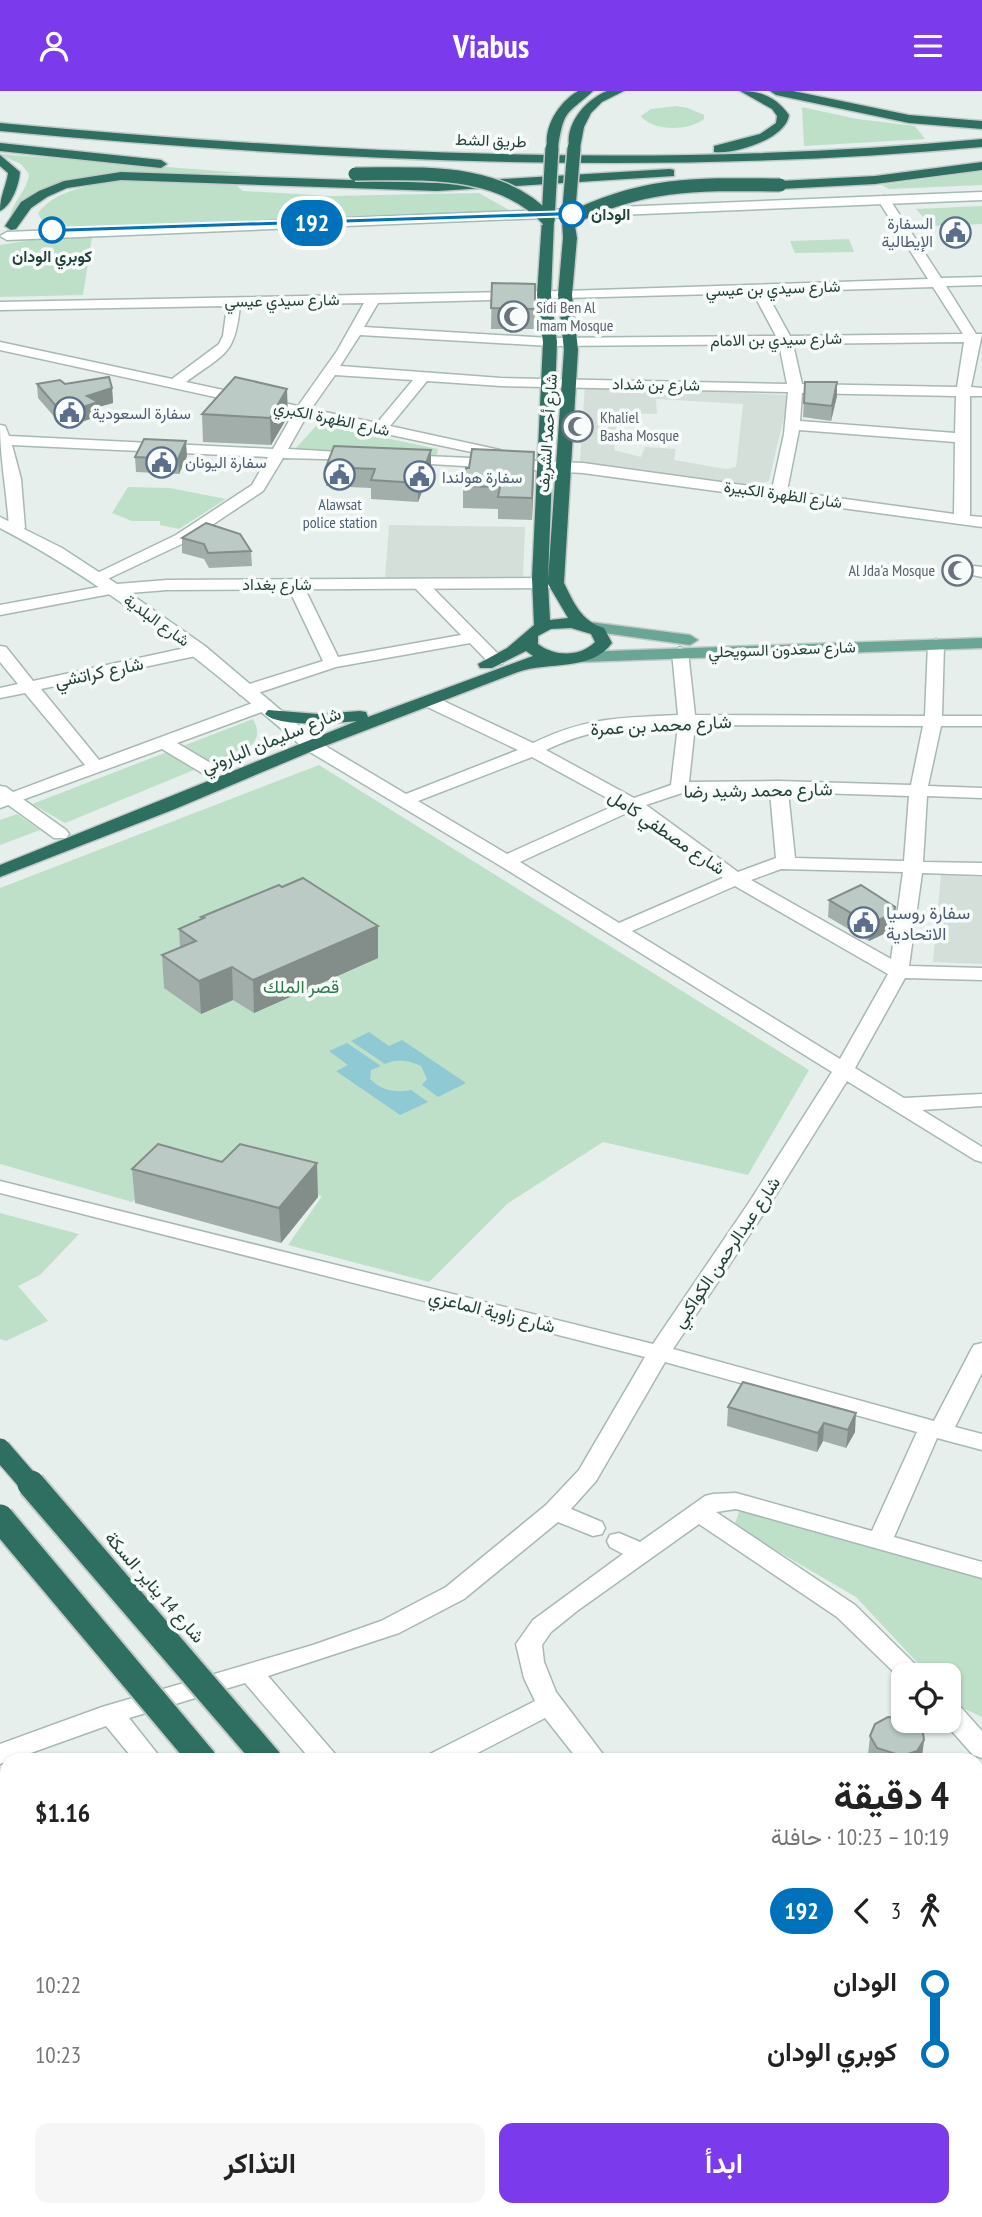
<!DOCTYPE html>
<html lang="ar">
<meta charset="utf-8">
<style>
:root{--surface:#fff;--page:#f6f6f6;--text:#222;--muted:#767676;--accent:#7c3aed}
body{margin:0;font-family:"PT Sans Narrow",Vazirmatn,sans-serif;background:var(--page);color:var(--text);direction:rtl;height:100vh;display:flex;flex-direction:column;font-size:26px;white-space:nowrap}
*{box-sizing:border-box;margin:0}
p{font-size:23px;color:var(--muted)}
.icon{flex:none;width:38px;height:38px;fill:none;stroke:currentColor;stroke-width:2;stroke-linecap:round;stroke-linejoin:round}
.map{position:relative;flex:1;overflow:hidden;direction:ltr}
.panel{position:absolute;left:0px;top:1662px;width:984px;height:464px;display:flex;flex-direction:column;background:var(--surface);border-radius:21px 21px 0 0;box-shadow:0 2px 5px #0004;direction:rtl}
.panel>*{flex:none}
.badge{padding:0 14px;border-radius:23px;font-size:24px;line-height:46px}
.controls{position:absolute;left:891px;top:1572px;display:grid;gap:14px}
.controls a{display:grid;place-items:center;width:70px;height:70px;border-radius:14px;background:var(--surface);box-shadow:0 2px 5px #0004;font-size:35px}
.map>.badge{position:absolute;translate:-50% -50%;box-shadow:0 0 0 4px #fff}
.legs{display:flex;align-items:center;gap:10px;height:77px;padding:0 35px;font-size:23px}
.legs p{margin-inline-start:auto}
.summary{display:flex;align-items:center;justify-content:space-between;height:119px;padding:0 35px}
h1{font-size:38px;font-weight:700;line-height:52px}
.action{display:flex;gap:14px;margin-top:auto;padding:14px 35px}
.action a{flex:1;height:80px;border-radius:14px;background:var(--accent);color:#fff;font-size:28px;font-weight:700;line-height:80px;text-align:center}
.action a+a{background:var(--page);color:var(--text)}
ul{padding:0 35px;list-style:none}
li{display:flex;align-items:center;gap:24px;height:70px;font-size:26px}
li i{display:grid;place-items:center;width:10px;height:100%;margin:0 9px;background:currentColor}
li i::after{content:'';width:18px;height:18px;margin:-9px;border:5px solid;border-radius:50%;background:var(--surface)}
li p{margin-inline-start:auto}
li:first-child i{background:linear-gradient(#0000 50%,currentColor 0)}
li:last-child i{background:linear-gradient(currentColor 50%,#0000 0)}
header{display:flex;justify-content:space-between;align-items:center;height:91px;padding:0 35px;background:var(--accent);color:#fff;font-size:32px;font-weight:700}
.map>svg:first-child{display:block}
.built{fill:#d4dfda;fill-rule:evenodd}
.green{fill:#bfe0c8}
.water{fill:#8ec9d4}
.lines{fill:none;stroke-linecap:round;stroke-linejoin:round}
.street-casing{stroke:#a8b8b2;stroke-width:3}
.secondary-casing{stroke:#a4bbb3;stroke-width:3}
.primary-casing{stroke:#c2cac8;stroke-width:3}
.highway-casing{stroke:#c2cac8;stroke-width:3}
.street{fill:#fff;fill-rule:evenodd}
.secondary{fill:#fff;fill-rule:evenodd}
.primary{fill:#6aa596;fill-rule:evenodd}
.highway{fill:#2f6f62;fill-rule:evenodd}
.highway-bridge-far2-casing{stroke:#c2cac8;stroke-width:16;stroke-linecap:butt}
.highway-bridge-far1-casing{stroke:#c2cac8;stroke-width:24;stroke-linecap:butt}
.highway-bridge-casing{stroke:#c2cac8;stroke-width:31;stroke-linecap:butt}
.highway-bridge-far2{stroke:#2f6f62;stroke-width:13}
.highway-bridge-far1{stroke:#2f6f62;stroke-width:21}
.highway-bridge{stroke:#2f6f62;stroke-width:27}
.wall{fill:#a1aea9}
.shaded-wall{fill:#838d89}
.building{fill:#bbcac4;stroke:#838d89;stroke-width:2}
.line-1{fill:#0072bc;stroke:#fff;stroke-width:2}
.stop-1-dot{fill:#fff;stroke:#0072bc;stroke-width:3.5}
.labels{text-anchor:middle;dominant-baseline:central;stroke-width:7;stroke-linejoin:round;paint-order:stroke}
.far-street-label{font-size:16px;fill:#24423a;stroke:#f7fbf9}
.far-stop-label{font-size:16px;font-weight:bold;fill:#24423a;stroke:#f7fbf9;text-anchor:start}
.far-service-label{font-size:16px;fill:#4e5e75;stroke:#f7fbf9;text-anchor:start}
.far-worship-label{font-size:16px;fill:#5b616d;stroke:#f7fbf9;text-anchor:start}
.street-label{font-size:18px;fill:#24423a;stroke:#f7fbf9}
.service-label{font-size:18px;fill:#4e5e75;stroke:#f7fbf9;text-anchor:start}
.park-label{font-size:18px;fill:#2d7a4b;stroke:#f7fbf9}
</style>
<header><svg class="icon" aria-label="menu" viewBox="0 0 24 24"><path d="M4 6h16M4 12h16M4 18h16"/></svg>Viabus<svg class="icon" aria-label="person" viewBox="0 0 24 24"><circle cx="12" cy="8" r="4"/><path d="M4 21q1-7 8-7t8 7"/></svg></header>
<div class="map">
<svg width="982" height="2126" viewBox="0 0 982 2126">
<rect width="100%" height="100%" fill="#e6efeb"/>
<g class="built">
<path d="M585,294L789,304L769,390L749,396L580,371ZM656,308L743,313L736,376L726,378L674,369L676,358L645,356L641,366L614,359L618,322L657,323Z"/>
<path d="M389,434L525,436L523,486L515,489L385,488Z"/>
<path d="M941,784L982,786V873L933,871Z"/>
</g>
<g class="green">
<path d="M676,15L688,17L704,24V28C689,40 653,41 641,25L651,18Z"/>
<path d="M802,16L857,28L915,35L925,48L804,55Z"/>
<path d="M0,64V63L244,82L111,84L66,92L14,126H10C13,110 27,100 29,83L21,73Z"/>
<path d="M982,80V94L889,98L882,94Z"/>
<path d="M135,88L236,94L243,100L332,105L479,102L518,124L140,137H62L41,128L38,122C58,95 105,92 135,88Z"/>
<path d="M982,115V133L931,135L916,118Z"/>
<path d="M92,146L83,204L0,206V154L44,147Z"/>
<path d="M849,148L854,161L795,162L790,150Z"/>
<path d="M318,333L438,358L436,369L294,359Z"/>
<path d="M128,396L170,397L226,408L179,438L160,434V430H132L112,422Z"/>
<path d="M253,628C259,640 259,646 250,656L65,732L32,713Z"/>
<path d="M319,674L809,979L748,1084L603,1051L507,1113L429,1191L288,1154L322,1105L241,1085H159L132,1111L0,1073V797Z"/>
<path d="M17,723L40,739L0,754V729Z"/>
<path d="M0,1122L79,1143L40,1184L18,1195L48,1230L6,1250L0,1248Z"/>
<path d="M740,1418L982,1486V1626L958,1615L949,1605L948,1584H929L856,1506L734,1435Z"/>
<path d="M982,2014V2126H821L825,2119H976L977,2017Z"/>
</g>
<g class="water">
<path d="M369,941L389,955L402,949L466,992L438,1006L422,994L427,988L421,975C408,969 398,967 385,973L351,950Z"/>
<path d="M347,952L381,975L371,979L370,988C382,1000 396,1002 411,999L428,1011L400,1024L336,980L348,974L329,960Z"/>
</g>
<g class="lines">
<defs>
<g id="street">
<path d="M884,105L890,109L941,187L982,186V194L946,195L976,243H982L971,296L982,297V305H970V425L982,426V436L583,382L398,371L396,368L398,365L403,364L583,372L772,398L784,343L788,301L501,295L427,290L390,335L500,359L502,362L500,365L495,366L306,326L288,358L357,362L362,363L364,366L362,369L283,367L263,400L188,450L99,492L91,487L93,484L176,444L252,394L268,366L12,354L21,388L25,437L17,442L9,437C7,402 0,368 0,334L5,335L9,345L273,358L293,323L0,259V251L172,288L219,253L223,245L227,215L0,219V211L565,200L928,188L878,109ZM933,196L963,243L790,245L766,201ZM753,202L776,245L550,247L364,236L378,212ZM364,212L337,260L298,315L186,291C225,262 235,265 240,214ZM360,244L550,255L779,253L787,293L501,287L340,275ZM964,251L957,296L802,293L793,253ZM335,284L413,289L377,332L311,318ZM802,302L956,305L955,342L800,330ZM799,339L955,351L954,423L787,400Z"/>
<path d="M974,475L982,476V486L968,483L966,480Z"/>
<path d="M294,487L302,492L338,566L461,544L414,496L412,493L414,490H426L504,569L502,573H490L470,552L336,576L252,604H240L238,600L240,596L323,570L286,492Z"/>
<path d="M115,493L123,498L121,501L0,524V514Z"/>
<path d="M936,548L944,553L942,625H982V635H941L928,695L982,697V707L927,705L923,771L982,772V784L922,782L909,875L982,877V889L905,887L855,977L904,1007L982,1003V1015L922,1019L982,1056V1071L975,1069L847,990L772,1110L673,1258L934,1330L971,1259L974,1254L982,1252V1282L955,1336L982,1343V1359L937,1347L894,1446L982,1471V1487L736,1418L716,1421L855,1514L926,1584H903V1590L837,1526L699,1433L577,1520L551,1541L542,1554L544,1571L556,1601L608,1670H579L545,1627L462,1670H426L430,1663L535,1610L524,1587L516,1553L533,1529L623,1463L610,1456L607,1450L610,1444L619,1442L640,1451L705,1405L713,1403L736,1402L872,1440L917,1341L665,1271L596,1390L571,1418L602,1431L605,1437L602,1443L593,1445L558,1431L464,1508L399,1542L268,1585L341,1670H312L245,1592L129,1627L163,1670H135L106,1635L0,1673V1653L102,1616L313,1554L381,1530L446,1496L546,1414L579,1379L645,1266L0,1102V1090L653,1253L750,1110L832,981L499,774L305,658L302,654L305,650H317L406,703L518,659L423,614L420,610L423,606H435L533,652C587,626 619,627 678,624L672,561L680,556L688,561L695,624L925,625L928,553ZM695,634L923,635L911,694L778,690L689,691ZM678,635L671,694L634,707L546,659C596,635 624,637 678,635ZM532,666L618,713L507,763L418,710ZM770,701L776,767L738,781L646,714L682,702ZM788,701L909,705L904,770L795,767ZM631,720L723,787L619,832L520,771ZM781,778L903,781L891,868L751,789ZM735,795L888,883L840,968L632,840Z"/>
<path d="M199,554L207,559L205,563L41,598L99,669L258,610H270L273,614L270,618L177,652L219,677L222,681L219,685H207L162,658L0,717V706L85,674L25,602L0,607V597L18,593L0,571V555L6,556L33,590Z"/>
<path d="M948,1610L957,1612L982,1640V1667L973,1664L942,1629H948Z"/>
<path d="M7,1901V1923L0,1925V1903Z"/>
<path d="M982,1937V1962L976,1963V1939Z"/>
<path d="M0,2064L7,2066V2104L0,2101Z"/>
<path d="M7,2117V2119H36L39,2126H9L6,2119Z"/>
<path d="M93,2119H134L131,2126H90Z"/>
<path d="M249,2119H280L283,2126H252Z"/>
<path d="M378,2119H418L415,2126H375Z"/>
<path d="M491,2119H523L526,2126H494Z"/>
<path d="M704,2119H741L738,2126H701Z"/>
</g>
<g id="secondary">
<path d="M982,101V109L7,149L0,145L7,141Z"/>
<path d="M0,426L62,457L117,493L167,489L556,487L564,492L556,497L167,499L129,502L205,555L317,650L320,654L311,659L305,658C209,576 113,496 0,437Z"/>
<path d="M0,695L6,696L66,739L69,743L66,747H54L0,708Z"/>
</g>
<g id="primary">
<path d="M589,531L690,544L698,549L690,554L583,539L581,536Z"/>
<path d="M982,547V557L581,571L573,566L581,561Z"/>
</g>
<g id="highway">
<path d="M578,0H593C567,24 564,17 558,57L548,60C542,37 559,11 578,0Z"/>
<path d="M607,0H624L602,11L591,22L584,36L580,57L570,60C563,34 585,9 607,0Z"/>
<path d="M740,0C762,0 776,6 789,24C786,48 734,64 714,61V55L760,43L776,32L777,25L772,18Z"/>
<path d="M770,0H793L909,24L982,30V38L909,32L776,4Z"/>
<path d="M0,32C325,62 656,79 982,48V56C656,86 325,70 0,40Z"/>
<path d="M0,52L161,69L167,73L161,77L0,60Z"/>
<path d="M0,64L20,81C19,94 12,114 0,120C0,104 6,96 8,82L0,75Z"/>
<path d="M982,71V79L875,93L780,98L774,94L780,90L875,85Z"/>
<path d="M670,78L674,79V85L437,100L121,89L67,97L47,106L31,117L16,138L11,139L5,135L21,111L39,100L64,90L121,81L437,92Z"/>
<path d="M548,125L554,129L551,204L557,251L548,489L564,259L558,204L563,147L562,129L568,125L574,129L577,147L572,204L578,259L564,492C574,512 581,530 604,537L612,552C591,581 549,570 518,581L317,658L175,718L0,786V774L357,630C337,632 280,637 265,623L268,619L318,623L360,620L366,621L368,626L533,565L526,560L492,577H480L478,573L507,557L534,534L532,487L543,251L537,204L542,129ZM548,493L568,527L550,529ZM571,537L591,543L595,551C580,566 555,566 538,553V545L551,538Z"/>
<path d="M982,1979V2003L976,2005V1981Z"/>
<path d="M568,2119H601L604,2126H571Z"/>
<path d="M641,2119H674L677,2126H644Z"/>
<path d="M787,2119H817L814,2126H784Z"/>
</g>
</defs>
<use href="#street" class="street-casing"/>
<use href="#secondary" class="secondary-casing"/>
<use href="#primary" class="primary-casing"/>
<use href="#highway" class="highway-casing"/>
<use href="#street" class="street"/>
<use href="#secondary" class="secondary"/>
<use href="#primary" class="primary"/>
<use href="#highway" class="highway"/>
<defs>
<g id="highway-bridge-far2">
<path d="M355,83C421,83 500,76 548,129"/>
<path d="M548,129L552,57"/>
<path d="M568,129C643,91 698,93 780,94"/>
<path d="M568,129L574,57"/>
</g>
<path id="highway-bridge-far1" d="M0,1358L32,1395"/>
<g id="highway-bridge">
<path d="M31,1393L269,1670"/>
<path d="M0,1427L204,1670"/>
</g>
</defs>
<use href="#highway-bridge-far2" class="highway-bridge-far2-casing"/>
<use href="#highway-bridge-far1" class="highway-bridge-far1-casing"/>
<use href="#highway-bridge" class="highway-bridge-casing"/>
<use href="#highway-bridge-far2" class="highway-bridge-far2"/>
<use href="#highway-bridge-far1" class="highway-bridge-far1"/>
<use href="#highway-bridge" class="highway-bridge"/>
</g>
<g class="wall">
<path d="M492,192L535,218V238H491Z"/>
<path d="M805,291H837V305L831,330L803,326Z"/>
<path d="M37,293H65L112,297L113,312L98,316L99,325L72,334L62,329L58,330L38,307Z"/>
<path d="M202,323L288,325L271,354L203,351Z"/>
<path d="M431,359V377L418,411L371,408V397L326,395V376Z"/>
<path d="M534,361L532,429L498,428V418L463,417V395L469,377Z"/>
<path d="M187,365L179,383L136,381L135,366Z"/>
<path d="M182,447L251,460L252,475L209,477L204,468L182,462Z"/>
<path d="M282,796L378,835V867L254,922L233,909L201,923L164,897L162,864L180,857L179,838L201,828V826Z"/>
<path d="M829,809L892,839L869,850L828,826Z"/>
<path d="M222,1071L318,1106L281,1152L135,1112L132,1078Z"/>
<path d="M743,1291L855,1341L846,1357L823,1350L817,1361L727,1335L728,1316Z"/>
<path d="M870,1645L924,1649L922,1668L921,1670H871L868,1664Z"/>
</g>
<g class="shaded-wall">
<path d="M837,291V305L831,330L832,315Z"/>
<path d="M112,297L113,312L98,316L99,325L72,334L71,320L87,305Z"/>
<path d="M287,298L288,325L271,354L270,327Z"/>
<path d="M56,315H61L62,329L58,330Z"/>
<path d="M186,350L187,365L179,383L178,368Z"/>
<path d="M431,359V377L418,411V392Z"/>
<path d="M534,361V382L532,429V407Z"/>
<path d="M895,816L892,839L869,850L870,833Z"/>
<path d="M378,835V867L254,922L253,889Z"/>
<path d="M232,876L233,909L201,923L199,890Z"/>
<path d="M317,1072L318,1106L281,1152L279,1117Z"/>
<path d="M856,1322L855,1341L846,1357L848,1339Z"/>
<path d="M824,1332L823,1350L817,1361L818,1342Z"/>
<path d="M924,1649L921,1670H901L902,1665Z"/>
</g>
<g class="building">
<path d="M492,192L535,193V218L491,217Z"/>
<path d="M109,286L112,297L87,305L98,311L71,320L61,315H56L37,293L60,289L65,293Z"/>
<path d="M235,286L287,298L270,327L202,323Z"/>
<path d="M805,291H837L832,315L804,312Z"/>
<path d="M144,348L186,350L178,368L135,366Z"/>
<path d="M334,355L431,359L418,392L371,389L375,378L326,376Z"/>
<path d="M472,358L534,361L532,407L498,406L500,396L463,395L466,377H469Z"/>
<path d="M206,432L240,443L251,460L208,462L204,453L182,447Z"/>
<path d="M303,787L378,835L253,889L232,876L199,890L162,864L196,850L179,838L204,827L201,826L279,794L282,796Z"/>
<path d="M861,794L895,816L894,822L870,833L829,809Z"/>
<path d="M158,1053L222,1071L240,1053L317,1072L279,1117L132,1078Z"/>
<path d="M743,1291L856,1322L848,1339L824,1332L818,1342L728,1316Z"/>
<path d="M888,1626L909,1629L913,1631L923,1642L924,1649L917,1660L902,1665L877,1657L870,1645L875,1633Z"/>
</g>
<path class="line-1" d="M572,120L575,125L52,142L48,139L52,137Z"/>
<defs>
<symbol id="civic-ring" viewBox="-11 -11 22 22"><circle r="9.5" fill="#f7fbf9" stroke="#5c6f8a" stroke-width="1.5"/><path d="M-.6-6.5H3V-4.5H.6V-3L4-1V1h2V6H-6V1h2V-1L-.6-3ZM-1.2 2.5V6h2.4V2.5Z" fill="#5c6f8a"/></symbol>
<symbol id="mosque-ring" viewBox="-11 -11 22 22"><circle r="9.5" fill="#f7fbf9" stroke="#6b7280" stroke-width="1.5"/><path d="M3.5-4.9A6 6 0 1 0 3.5 4.9A5 5 0 1 1 3.5-4.9Z" fill="#6b7280"/></symbol>
</defs>
<g fill-rule="evenodd">
<use href="#civic-ring" x="938" y="124" width="35" height="35"/>
<use href="#mosque-ring" x="496" y="208" width="35" height="35"/>
<use href="#civic-ring" x="52" y="304" width="35" height="35"/>
<use href="#mosque-ring" x="560" y="318" width="35" height="35"/>
<use href="#civic-ring" x="144" y="354" width="35" height="35"/>
<use href="#civic-ring" x="322" y="366" width="35" height="35"/>
<use href="#civic-ring" x="402" y="368" width="35" height="35"/>
<use href="#mosque-ring" x="940" y="462" width="35" height="35"/>
<use href="#civic-ring" x="846" y="814" width="35" height="35"/>
</g>
<g class="stop-1-dot">
<circle cx="572" cy="123" r="12"/>
<circle cx="52" cy="139" r="12"/>
</g>
<g class="labels">
<g class="far-street-label">
<text transform="translate(491 49) rotate(2)">طريق الشط</text>
<text transform="translate(773 197) rotate(-2)">شارع سيدي بن عيسي</text>
<text transform="translate(282 209) rotate(-1)">شارع سيدي عيسي</text>
<text transform="translate(776 248) rotate(-1)">شارع سيدي بن الامام</text>
<text transform="translate(656 293) rotate(1)">شارع بن شداد</text>
<text transform="translate(332 327) rotate(12)">شارع الظهرة الكبري</text>
<text transform="translate(547 342) rotate(-86)">شارع أحمد الشريف</text>
<text transform="translate(783 403) rotate(8)">شارع الظهرة الكبيرة</text>
<text x="277" y="493">شارع بغداد</text>
<text transform="translate(157 529) rotate(36)">شارع البلدية</text>
<text transform="translate(782 558) rotate(-2)">شارع سعدون السويحلي</text>
</g>
<g class="far-stop-label">
<text x="591" y="123">الودان</text>
<text x="52" y="165" text-anchor="middle">كوبري الودان</text>
</g>
<g class="far-service-label">
<text x="933" y="132" text-anchor="end">السفارة<tspan x="933" dy="18">الإيطالية</tspan></text>
<text x="92" y="322">سفارة السعودية</text>
<text x="185" y="371">سفارة اليونان</text>
<text x="442" y="386">سفارة هولندا</text>
<text x="340" y="413" text-anchor="middle">Alawsat<tspan x="340" dy="18">police station</tspan></text>
</g>
<g class="far-worship-label">
<text x="536" y="216">Sidi Ben Al<tspan x="536" dy="18">Imam Mosque</tspan></text>
<text x="600" y="326">Khaliel<tspan x="600" dy="18">Basha Mosque</tspan></text>
<text x="935" y="479" text-anchor="end">Al Jda'a Mosque</text>
</g>
<g class="street-label">
<text transform="translate(99 581) rotate(-12)">شارع كراتشي</text>
<text transform="translate(661 634) rotate(-3)">شارع محمد بن عمرة</text>
<text transform="translate(271 649) rotate(-22)">شارع سليمان الباروني</text>
<text transform="translate(758 699) rotate(-1)">شارع محمد رشيد رضا</text>
<text transform="translate(667 741) rotate(34)">شارع مصطفي كامل</text>
<text transform="translate(726 1161) rotate(-56)">شارع عبدالرحمن الكواكبي</text>
<text transform="translate(492 1220) rotate(14)">شارع زاوية الماعزي</text>
<text transform="translate(155 1496) rotate(49)">شارع 14 يناير- السكة</text>
</g>
<g class="service-label">
<text x="886" y="821">سفارة روسيا<tspan x="886" dy="21">الاتحادية</tspan></text>
</g>
<g class="park-label">
<text x="301" y="895">قصر الملك</text>
</g>
</g>
</svg>
<div class="controls">
<a><svg class="icon" aria-label="locate" viewBox="0 0 24 24"><circle cx="12" cy="12" r="6"/><path d="M12 2v4M12 18v4M2 12h4M18 12h4"/></svg></a>
</div>
<b class="badge" style="left:312px;top:132px;background:#0072bc;color:#fff">192</b>
<section class="panel">
<div class="summary"><div><h1>4 دقيقة</h1><p>10:19 – 10:23 · حافلة</p></div><b>$1.16</b></div>
<div class="legs"><svg class="icon" aria-label="walk" viewBox="0 0 24 24"><circle cx="13" cy="4" r="2"/><path d="M13 8l-2 6 4 7M11 14l-3 7M7 12l3-4h3l4 4"/></svg>3<svg class="icon" aria-label="back" viewBox="0 0 24 24"><path d="M15 5l-7 7 7 7"/></svg><b class="badge" style="background:#0072bc;color:#fff">192</b></div>
<ul>
<li><i style="color:#0072bc"></i><b>الودان</b><p>10:22</p></li>
<li><i style="color:#0072bc"></i><b>كوبري الودان</b><p>10:23</p></li>
</ul>
<div class="action"><a>ابدأ</a><a>التذاكر</a></div>
</section>
</div>
